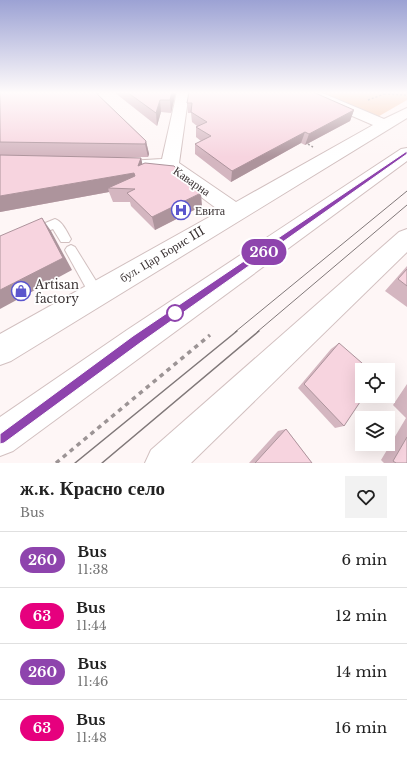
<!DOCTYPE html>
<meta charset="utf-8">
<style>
:root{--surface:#fff;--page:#f2f2f2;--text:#222;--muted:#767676;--line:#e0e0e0}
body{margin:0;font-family:"Libre Baskerville",serif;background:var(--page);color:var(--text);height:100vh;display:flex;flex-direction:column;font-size:15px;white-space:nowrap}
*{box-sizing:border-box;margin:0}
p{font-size:13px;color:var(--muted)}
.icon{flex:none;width:22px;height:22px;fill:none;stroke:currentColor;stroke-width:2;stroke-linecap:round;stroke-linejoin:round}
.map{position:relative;height:463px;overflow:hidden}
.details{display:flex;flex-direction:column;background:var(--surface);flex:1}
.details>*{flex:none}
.badge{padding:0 8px;border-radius:13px;font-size:14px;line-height:26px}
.buttons{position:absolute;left:355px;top:363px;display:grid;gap:8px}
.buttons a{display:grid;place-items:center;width:40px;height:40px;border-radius:0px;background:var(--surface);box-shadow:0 4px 16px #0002;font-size:20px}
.map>.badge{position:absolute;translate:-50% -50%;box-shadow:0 0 0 2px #fff}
.round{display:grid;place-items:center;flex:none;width:42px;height:42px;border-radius:0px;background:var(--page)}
.overview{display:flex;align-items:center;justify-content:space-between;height:68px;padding:0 20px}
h1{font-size:19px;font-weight:600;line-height:30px}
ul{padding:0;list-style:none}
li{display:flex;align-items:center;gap:12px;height:56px;padding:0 20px;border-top:1px solid var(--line)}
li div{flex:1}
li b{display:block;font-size:15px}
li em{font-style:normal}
li .badge{min-width:44px;font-weight:700;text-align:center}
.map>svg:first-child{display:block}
.green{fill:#f6cdb4}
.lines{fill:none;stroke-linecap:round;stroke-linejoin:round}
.service-casing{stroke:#d2c0c0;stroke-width:2}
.minor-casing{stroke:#d2c0c0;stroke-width:2}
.primary-casing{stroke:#d2c0c0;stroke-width:2}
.path-far1{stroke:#9c9495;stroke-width:1.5;stroke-dasharray:2 2;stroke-linecap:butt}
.path{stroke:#9c9495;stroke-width:3.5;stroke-dasharray:4.5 4.5;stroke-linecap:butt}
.service{fill:#fff;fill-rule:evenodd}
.minor{fill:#fff;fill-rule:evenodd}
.primary{fill:#fff;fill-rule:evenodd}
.tram-far1{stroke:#807879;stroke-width:1}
.tram{stroke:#807879;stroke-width:1.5}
.wall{fill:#d4b6c0}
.shaded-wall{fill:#ad949c}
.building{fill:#f7d4df;stroke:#ad949c}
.line{fill:#8e44ad;stroke:#fff}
.stop-dot{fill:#fff;stroke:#8e44ad;stroke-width:2}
.labels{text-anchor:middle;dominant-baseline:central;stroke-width:3.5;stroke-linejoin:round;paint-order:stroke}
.street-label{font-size:12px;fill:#3b3334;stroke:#fff}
.poi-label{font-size:12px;fill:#3b3334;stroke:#fff;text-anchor:start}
</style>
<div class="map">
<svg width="407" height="463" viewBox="0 0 407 463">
<rect width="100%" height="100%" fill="#fef6f6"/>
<path class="green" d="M314,92H407V100L374,119Z"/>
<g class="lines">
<defs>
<g id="service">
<path d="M55,219C62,221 67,232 71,239L69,242H61L53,229L35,236L31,235L29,232L31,229Z"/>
<path d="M71,245L75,247L101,289L103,293L101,297L96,299L91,297L65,250L67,247Z"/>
</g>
<g id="minor">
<path d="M177,92H189L179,163L236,202L373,125L304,95L303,92H320L384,119L407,108V118L11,361L0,365V334L220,211L166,171L128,169L125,165L128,161L162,159Z"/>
<path d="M407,229V252L191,463H145L151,450L399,232Z"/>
</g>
<path id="primary" d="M407,148V161L13,451L0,456V417L127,330L401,149Z"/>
</defs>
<use href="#service" class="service-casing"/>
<use href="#minor" class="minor-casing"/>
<use href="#primary" class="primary-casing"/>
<g class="path-far1">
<path d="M384,94L407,95"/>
<path d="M368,100L384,94L380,92"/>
<path d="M308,144L313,147"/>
</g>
<path class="path" d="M56,463L210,335"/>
<use href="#service" class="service"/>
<use href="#minor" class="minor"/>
<use href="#primary" class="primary"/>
<g class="tram-far1">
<path d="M235,332L407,191"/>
<path d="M257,332L407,205"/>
</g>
<g class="tram">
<path d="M75,463L237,331"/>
<path d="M102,463L259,331"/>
</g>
</g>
<g class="wall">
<path d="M0,92H100L98,95L146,141L149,154L148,157H106L141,158L142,164L202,206L155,230L131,206L130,202H113L109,192L0,212Z"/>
<path d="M114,92H176L171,113L161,112L157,126Z"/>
<path d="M187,103L354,110L350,121L305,145L301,143L231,182L195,154V144L201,141L196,137V127L197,126L192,122L191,113H188Z"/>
<path d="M407,266V307L385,291Z"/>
<path d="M339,343L344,426L335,428L298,388L331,349Z"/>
<path d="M407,384V463H384L381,460L406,418L393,405Z"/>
<path d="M286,429L312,463H249L278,431Z"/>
</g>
<g class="shaded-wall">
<path d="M91,92H100L93,100Z"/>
<path d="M172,92H176L171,113L170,100Z"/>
<path d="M160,100L161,112L157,126L156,113Z"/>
<path d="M354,110L350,121L305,145L309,134Z"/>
<path d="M305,132L301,143L231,182L232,171Z"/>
<path d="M146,141L149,154L148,157L145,144Z"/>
<path d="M141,158L144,171L138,166Z"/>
<path d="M134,173L138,187L108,188L109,192L0,212V196Z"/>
<path d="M201,193L202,206L155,230L152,217Z"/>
<path d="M42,218L51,231L72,270L0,309V290Z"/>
</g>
<g class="building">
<path d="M0,92H95L146,141L145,144L0,142Z"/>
<path d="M127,92H172L170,100H160L156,113Z"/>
<path d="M189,92H313L354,110L309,134L305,132L232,171L195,144L211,136L196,127L207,122L191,112L192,103H187Z"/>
<path d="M0,155L141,158L138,166L145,163L174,166L201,193L152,217L127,193L135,189L108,188L135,176L134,173L0,196Z"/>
<path d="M42,218L63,258L0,290V236Z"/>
<path d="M407,269V286L398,279Z"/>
<path d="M339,343L370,370H362V396H364L344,426L304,384Z"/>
<path d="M286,429L312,463H255Z"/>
<path d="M407,437V463H396L393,461Z"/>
</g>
<linearGradient id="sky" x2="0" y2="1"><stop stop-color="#9ca2d4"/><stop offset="0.59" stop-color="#fffbfb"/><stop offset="1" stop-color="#fffbfb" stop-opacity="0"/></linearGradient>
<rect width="407" height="157" fill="url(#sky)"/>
<path class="line" d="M407,151V154L140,343L4,443L0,444V434L133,336Z"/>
<defs>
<symbol id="hospital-ring" viewBox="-11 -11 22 22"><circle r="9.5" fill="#fff" stroke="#5b55cd" stroke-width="1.5"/><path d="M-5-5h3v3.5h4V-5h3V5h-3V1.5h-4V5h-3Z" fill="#5b55cd"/></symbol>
<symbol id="shop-ring" viewBox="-11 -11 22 22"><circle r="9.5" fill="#fff" stroke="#5b55cd" stroke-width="1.5"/><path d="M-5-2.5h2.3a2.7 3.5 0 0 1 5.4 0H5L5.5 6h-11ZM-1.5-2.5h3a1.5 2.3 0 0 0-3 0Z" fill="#5b55cd"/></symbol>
</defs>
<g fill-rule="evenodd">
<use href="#hospital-ring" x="170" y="199" width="22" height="22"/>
<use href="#shop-ring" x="10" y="280" width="22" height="22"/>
</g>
<circle class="stop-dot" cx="175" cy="313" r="8"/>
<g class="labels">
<g class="street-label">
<text transform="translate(192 181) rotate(35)">Каварна</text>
<text transform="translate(162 254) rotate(-31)">бул. Цар Борис III</text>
</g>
<g class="poi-label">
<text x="195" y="210">Евита</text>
<text x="35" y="284">Artisan<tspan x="35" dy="14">factory</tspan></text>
</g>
</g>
</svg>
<div class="buttons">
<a><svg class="icon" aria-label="locate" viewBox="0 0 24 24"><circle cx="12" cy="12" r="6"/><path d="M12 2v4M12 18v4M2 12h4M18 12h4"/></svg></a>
<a><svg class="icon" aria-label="layers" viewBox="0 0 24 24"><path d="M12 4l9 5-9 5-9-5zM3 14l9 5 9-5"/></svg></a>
</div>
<b class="badge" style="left:264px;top:252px;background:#8e44ad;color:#fff">260</b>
</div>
<section class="details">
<div class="overview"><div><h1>ж.к. Красно село</h1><p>Bus</p></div><a class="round"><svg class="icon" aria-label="heart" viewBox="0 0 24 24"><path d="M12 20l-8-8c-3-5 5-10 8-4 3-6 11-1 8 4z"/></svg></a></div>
<ul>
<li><span class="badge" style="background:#8e44ad;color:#fff">260</span><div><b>Bus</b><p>11:38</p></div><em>6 min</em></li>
<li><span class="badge" style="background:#e6007e;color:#fff">63</span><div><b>Bus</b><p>11:44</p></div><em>12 min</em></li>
<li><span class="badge" style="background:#8e44ad;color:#fff">260</span><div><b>Bus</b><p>11:46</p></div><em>14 min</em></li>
<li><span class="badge" style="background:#e6007e;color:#fff">63</span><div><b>Bus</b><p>11:48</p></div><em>16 min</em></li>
</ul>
</section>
